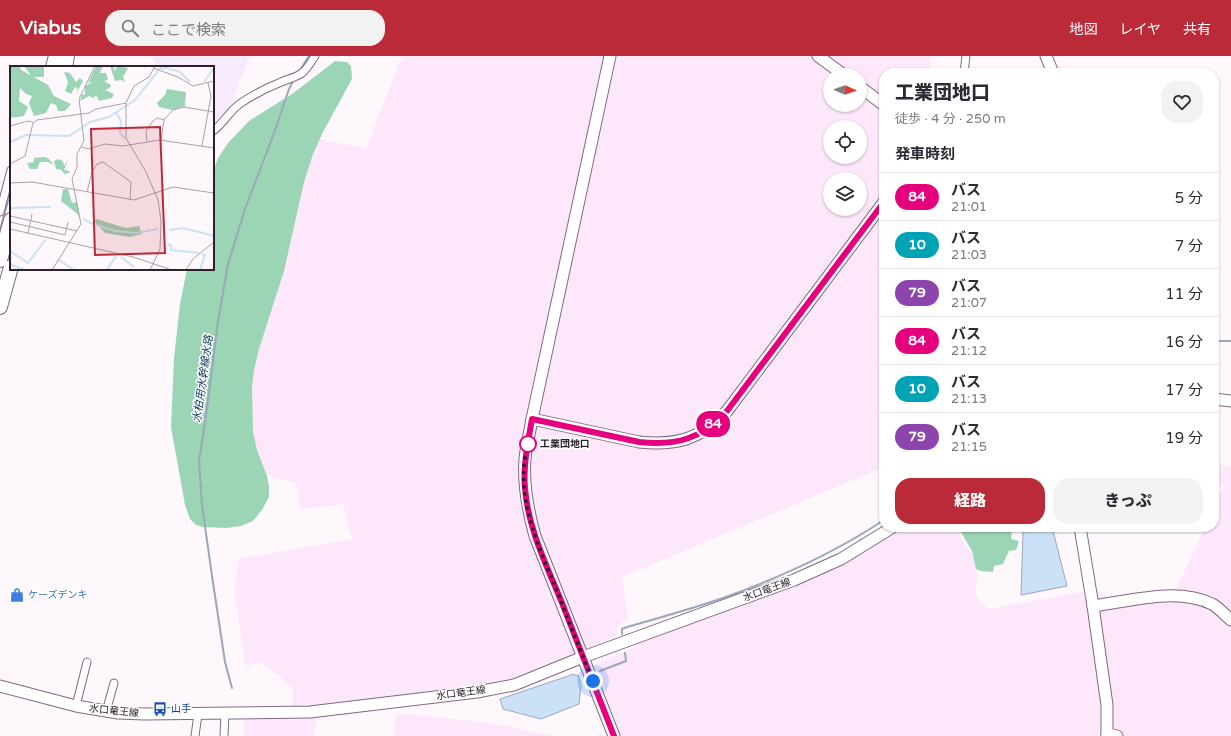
<!DOCTYPE html>
<html lang="ja">
<meta charset="utf-8">
<style>
:root{--surface:#fff;--page:#f2f2f3;--text:#2b2b33;--muted:#7c7c81;--line:#e1e1e2;--accent:#bb2a38}
body{margin:0;font-family:"Varela Round","Noto Sans JP",sans-serif;background:var(--page);color:var(--text);height:100vh;display:flex;flex-direction:column;font-size:15px;white-space:nowrap}
*{box-sizing:border-box;margin:0}
p{font-size:13px;color:var(--muted)}
.icon{flex:none;width:22px;height:22px;fill:none;stroke:currentColor;stroke-width:2;stroke-linecap:round;stroke-linejoin:round}
.map{position:relative;flex:1;overflow:hidden}
.drawer{position:absolute;left:879px;top:12px;width:340px;height:464px;display:flex;flex-direction:column;background:var(--surface);border-radius:16px;box-shadow:0 1px 3px #0004}
.drawer>*{flex:none}
.badge{padding:0 8px;border-radius:13px;font-size:14px;line-height:26px}
.needle{width:26px;rotate:92deg}
.fabs{position:absolute;left:823px;top:12px;display:grid;gap:8px}
.fabs a{display:grid;place-items:center;width:44px;height:44px;border-radius:50%;background:var(--surface);box-shadow:0 1px 3px #0004;font-size:20px}
.you{position:absolute;width:20px;height:20px;margin:-10px;border:3px solid #fff;border-radius:50%;background:#1a73e8;box-shadow:0 0 0 6px #1a73e833}
.map>.badge{position:absolute;translate:-50% -50%;box-shadow:0 0 0 2px #fff}
h2{padding:0 16px;font-size:15px;line-height:36px}
.round{display:grid;place-items:center;flex:none;width:42px;height:42px;border-radius:16px;background:var(--page)}
.head{display:flex;align-items:center;justify-content:space-between;height:68px;padding:0 16px}
h1{font-size:19px;font-weight:800;line-height:30px}
.action{display:flex;gap:8px;margin-top:auto;padding:8px 16px}
.action a{flex:1;height:46px;border-radius:16px;background:var(--accent);color:#fff;font-size:16px;font-weight:800;line-height:46px;text-align:center}
.action a+a{background:var(--page);color:var(--text)}
ul{padding:0;list-style:none}
li{display:flex;align-items:center;gap:12px;height:48px;padding:0 16px;border-top:1px solid var(--line)}
li div{flex:1}
li b{display:block;font-size:15px}
li em{font-style:normal}
li .badge{min-width:44px;font-weight:700;text-align:center}
header{display:flex;align-items:center;gap:24px;box-sizing:border-box;height:56px;padding:0 20px;background:var(--accent);color:#fff}
header strong{font-size:19px}
nav{display:flex;gap:22px;margin-inline-start:auto;font-size:14px}
.search{width:280px;height:36px;background:var(--page);display:flex;align-items:center;gap:10px;box-sizing:border-box;padding:0 14px;border-radius:16px;color:var(--muted);font-size:15px}
.map>svg:first-child{display:block}
.commercial{fill:#f8eafe}
.built{fill:#fce7fb;fill-rule:evenodd}
.green{fill:#9cd5b6}
.water{fill:#cbe1f7;stroke:#9ba7ba}
.lines{fill:none;stroke-linecap:round;stroke-linejoin:round}
.stream{stroke:#9ba7ba;stroke-width:2}
.street-casing{stroke:#826881;stroke-width:9}
.secondary-casing{stroke:#826881;stroke-width:13}
.highway-casing{stroke:#826881;stroke-width:16}
.street{stroke:#fff;stroke-width:7}
.secondary{stroke:#fff;stroke-width:11}
.highway{stroke:#fff;stroke-width:14}
.line-casing{stroke:#fff;stroke-width:9}
.line{stroke:#e6007e;stroke-width:6}
.walk{stroke:#2b202b;stroke-width:4;stroke-dasharray:0 7.2}
.stop-dot{fill:#fff;stroke:#e6007e;stroke-width:2}
.labels{text-anchor:middle;dominant-baseline:central;stroke-width:3;stroke-linejoin:round;paint-order:stroke}
.stop-label{font-size:10px;font-weight:bold;fill:#2b202b;stroke:#fff;text-anchor:start}
.street-label{font-size:10px;fill:#2b202b;stroke:#fff}
.shop-label{font-size:10px;fill:#366cbe;stroke:#fff;text-anchor:start}
.transit-label{font-size:10px;fill:#164399;stroke:#fff;text-anchor:start}
.water-label{font-size:11px;font-style:italic;fill:#163f61;stroke:#fff}
.inset-river{fill:none;stroke:#cbe1f7;stroke-width:2}
.inset-road{fill:none;stroke:#aaa2a9;stroke-width:1}
.view{fill:#bb2a38;fill-opacity:0.15;stroke:#bb2a38;stroke-width:2}
.inset-edge{fill:none;stroke:#2b202b;stroke-width:2}
</style>
<header>
<strong>Viabus</strong>
<div class="search"><svg class="icon" aria-label="search" viewBox="0 0 24 24"><circle cx="10" cy="10" r="6"/><path d="M15 15l6 6"/></svg>ここで検索</div>
<nav><a>地図</a><a>レイヤ</a><a>共有</a></nav>
</header>
<div class="map">
<svg width="1231" height="680" viewBox="0 0 1231 680">
<rect width="100%" height="100%" fill="#fef8fd"/>
<path class="commercial" d="M152,0H250L240,24L232,49L220,65L213,71V11H156Z"/>
<g class="built">
<path d="M402,0H931L929,17H884V411L622,521L628,563L618,569L616,580L569,600L507,624L321,651L312,680H243L245,663L291,662L293,633L277,618L261,606L245,610L235,537L238,503L352,483L343,448L300,453L296,427L228,409L303,79L366,93ZM830,19H860V49H830ZM830,71H860V101H830ZM830,123H860V153H830Z"/>
<path d="M1214,406L1231,411V680H621L595,611L596,608L636,591V588L725,555L727,556L801,528L837,511L908,471H955L973,500L978,519L975,539L988,553L1082,536L1098,535L1111,543L1158,535L1176,534L1205,471H1214V451L1224,429L1214,427Z"/>
<path d="M397,657L490,667L555,680H393Z"/>
</g>
<g class="green">
<path d="M335,5L347,6L351,10L352,23L323,76L313,98L304,126L284,215L259,293L254,314L252,331L253,376L257,394L267,420L269,430V441L262,454L253,465L241,470L226,472L203,471L196,469L190,463L185,449L171,371L174,302L180,248L187,213H213V116L218,102L228,87L249,65L292,38Z"/>
<path d="M958,471H1012L1011,483L1019,485L1016,494L1009,495L1003,508L994,510L993,516L981,515L976,513L972,495Z"/>
</g>
<g class="water">
<path d="M1019,471H1052L1067,530L1021,539L1023,477Z"/>
<path d="M574,618L576,620L578,619L581,629L579,648L541,663L503,653L500,643Z"/>
</g>
<g class="lines">
<g class="stream">
<path d="M300,14L309,0"/>
<path d="M0,174L11,134"/>
<path d="M1214,285H1231"/>
<path d="M622,578V573L627,571C659,562 691,553 723,542C779,522 834,497 884,464"/>
<path d="M600,615L626,605L625,597"/>
<path d="M232,632L225,606L212,520L202,449L199,405L206,360L218,265L228,208L245,153L273,80L289,33L293,25"/>
</g>
<defs>
<g id="street">
<path d="M964,17L966,0"/>
<path d="M213,75C224,67 230,54 241,47C253,39 266,32 279,27C287,23 295,22 302,17C307,13 311,6 315,0"/>
<path d="M0,156L11,114"/>
<path d="M76,650L87,606"/>
<path d="M106,656L114,627"/>
<path d="M195,680L198,658"/>
<path d="M224,680L225,657"/>
</g>
<g id="secondary">
<path d="M610,0L532,363C530,376 526,390 525,403C523,429 528,455 535,480L614,680"/>
<path d="M818,0L844,19"/>
<path d="M1046,0L1053,17"/>
<path d="M860,31L884,49"/>
<path d="M1214,343L1231,345"/>
<path d="M532,363L639,386C677,390 701,383 727,355L884,146"/>
<path d="M1080,471L1093,550L1107,649V680"/>
<path d="M1093,550C1130,545 1177,531 1212,548C1219,552 1225,559 1231,564"/>
<path d="M0,630L76,650L118,657L144,658L310,656L477,636L514,629L583,601L794,524L841,503L893,471"/>
<path d="M1107,678L1117,680"/>
</g>
<g id="highway">
<path d="M53,11L56,0"/>
<path d="M65,11L67,0"/>
<path d="M0,204L11,164"/>
<path d="M0,251L11,211"/>
</g>
</defs>
<use href="#street" class="street-casing"/>
<use href="#secondary" class="secondary-casing"/>
<use href="#highway" class="highway-casing"/>
<use href="#street" class="street"/>
<use href="#secondary" class="secondary"/>
<use href="#highway" class="highway"/>
</g>
<g class="lines">
<defs>
<path id="line" d="M614,680C597,636 579,591 562,547C547,510 528,473 525,432C523,409 528,386 532,363L639,386C677,390 701,383 727,355L884,146"/>
</defs>
<use href="#line" class="line-casing"/>
<use href="#line" class="line"/>
<path class="walk" d="M528,388C513,438 539,492 558,537C569,567 581,596 593,625"/>
</g>
<defs>
<symbol id="shop-bare" viewBox="-9 -9 18 18"><path d="M-5-2.5h2.3a2.7 3.5 0 0 1 5.4 0H5L5.5 6h-11ZM-1.5-2.5h3a1.5 2.3 0 0 0-3 0Z" fill="#3f7fe0" stroke="#fff" stroke-width="2.5" paint-order="stroke"/></symbol>
<symbol id="bus-bare" viewBox="-9 -9 18 18"><path d="M-5-6H5V4H4V6H2V4H-2V6H-4V4H-5ZM-3.5-4V0h7V-4ZM-3.5 1.2v1.5H-2V1.2ZM2 1.2v1.5H3.5V1.2Z" fill="#1a4fb4" stroke="#fff" stroke-width="2.5" paint-order="stroke"/></symbol>
</defs>
<g fill-rule="evenodd">
<use href="#shop-bare" x="7" y="529" width="20" height="20"/>
<use href="#bus-bare" x="150" y="643" width="20" height="20"/>
</g>
<circle class="stop-dot" cx="528" cy="388" r="8"/>
<g class="labels">
<g class="stop-label">
<text x="540" y="388">工業団地口</text>
</g>
<g class="street-label">
<text transform="translate(767 534) rotate(-20)">水口竜王線</text>
<text transform="translate(461 637) rotate(-8)">水口竜王線</text>
<text transform="translate(114 655) rotate(6)">水口竜王線</text>
</g>
<g class="shop-label">
<text x="28" y="539">ケーズデンキ</text>
</g>
<g class="transit-label">
<text x="171" y="653">山手</text>
</g>
<g class="water-label">
<text transform="translate(203 323) rotate(-82)">水柏用水幹線水路</text>
</g>
</g>
<g transform="translate(10 10)">
<rect width="204" height="204" fill="#fef8fd"/>
<path d="M0,0H10L11,4L38,19L44,30L61,38L55,45H48L46,39L41,37L36,47L24,50L19,37L22,30L16,28L10,22L9,35L18,41L14,50L0,52ZM14,0H34V11H22ZM86,0H93L90,7H96L98,14L94,15L101,19L100,22L95,24L104,28L102,32L89,35L86,29L83,32L79,30L70,35L72,28L75,29V20L83,16L78,17ZM100,0H103L105,5L107,0L118,2L113,11L115,16L111,14L105,15ZM54,6L60,7L66,16L70,12L73,15L66,28L68,23L65,21L61,28L55,25L58,16ZM157,23L176,26L175,40L162,44L149,41L147,37L155,29ZM33,91L38,92L44,99L38,96H30L27,103H20L17,97L24,96V92ZM48,93L53,95L54,100L58,94L54,104L60,105L59,107L54,108L52,104L46,103L44,95ZM53,123H58L62,137L67,136L70,150L51,135ZM86,153L116,162L129,160L132,168L120,171L95,167L84,155Z" fill="#9cd5b6"/>
<path class="inset-river" d="M151,3L157,2L170,6L180,16M194,16L204,2M106,46L111,55L110,67L115,73M0,76L16,69L59,70L80,56L99,51L125,34L152,0M0,142L41,141M73,153L85,159M86,159L105,165L126,167L148,163M159,164L173,162L204,170M158,179H161V184L189,187M0,185L18,197L36,173M111,191L124,201M49,194L64,204M0,198L14,204M97,204L106,190M190,204L195,189L192,188"/>
<path class="inset-road" d="M143,2L168,11L183,20L204,15M0,60L18,55L23,56M151,74L154,54L163,44L174,41L204,46M137,75L136,65L143,55L147,52L154,54M192,80L201,30L198,17M72,81L78,83L95,78L113,80L150,74L204,82M0,98L15,90L23,57L27,54L79,47L86,43L116,37M0,117L22,116L124,134L163,121L204,127M77,126L82,106L87,98L93,96L121,116L120,134M0,150L67,165M0,156L55,169L58,156M0,163L123,191L162,204M18,168L22,148M42,204L71,158L62,113L67,101V88L74,75L69,33L85,0M140,204L150,183L151,155L148,134L136,106L116,72V37L124,20L139,11L145,0M176,204L183,193L204,176"/>
<path class="view" d="M150,61L155,187L85,189L81,63Z"/>
<rect width="204" height="204" class="inset-edge"/>
</g>
</svg>
<div class="fabs">
<a><svg class="needle" viewBox="-14 -14 28 28"><path d="M0-13l5 13h-10z" fill="#e53935"/><path d="M0 13l5-13h-10z" fill="#7c7c81"/></svg></a>
<a><svg class="icon" aria-label="locate" viewBox="0 0 24 24"><circle cx="12" cy="12" r="6"/><path d="M12 2v4M12 18v4M2 12h4M18 12h4"/></svg></a>
<a><svg class="icon" aria-label="layers" viewBox="0 0 24 24"><path d="M12 4l9 5-9 5-9-5zM3 14l9 5 9-5"/></svg></a>
</div>
<div class="you" style="left:593px;top:625px"></div>
<b class="badge" style="left:713px;top:368px;background:#e6007e;color:#fff">84</b>
<section class="drawer">
<div class="head"><div><h1>工業団地口</h1><p>徒歩 · 4 分 · 250 m</p></div><a class="round"><svg class="icon" aria-label="heart" viewBox="0 0 24 24"><path d="M12 20l-8-8c-3-5 5-10 8-4 3-6 11-1 8 4z"/></svg></a></div>
<h2>発車時刻</h2>
<ul>
<li><span class="badge" style="background:#e6007e;color:#fff">84</span><div><b>バス</b><p>21:01</p></div><em>5 分</em></li>
<li><span class="badge" style="background:#00a3b4;color:#fff">10</span><div><b>バス</b><p>21:03</p></div><em>7 分</em></li>
<li><span class="badge" style="background:#8e44ad;color:#fff">79</span><div><b>バス</b><p>21:07</p></div><em>11 分</em></li>
<li><span class="badge" style="background:#e6007e;color:#fff">84</span><div><b>バス</b><p>21:12</p></div><em>16 分</em></li>
<li><span class="badge" style="background:#00a3b4;color:#fff">10</span><div><b>バス</b><p>21:13</p></div><em>17 分</em></li>
<li><span class="badge" style="background:#8e44ad;color:#fff">79</span><div><b>バス</b><p>21:15</p></div><em>19 分</em></li>
</ul>
<div class="action"><a>経路</a><a>きっぷ</a></div>
</section>
</div>
